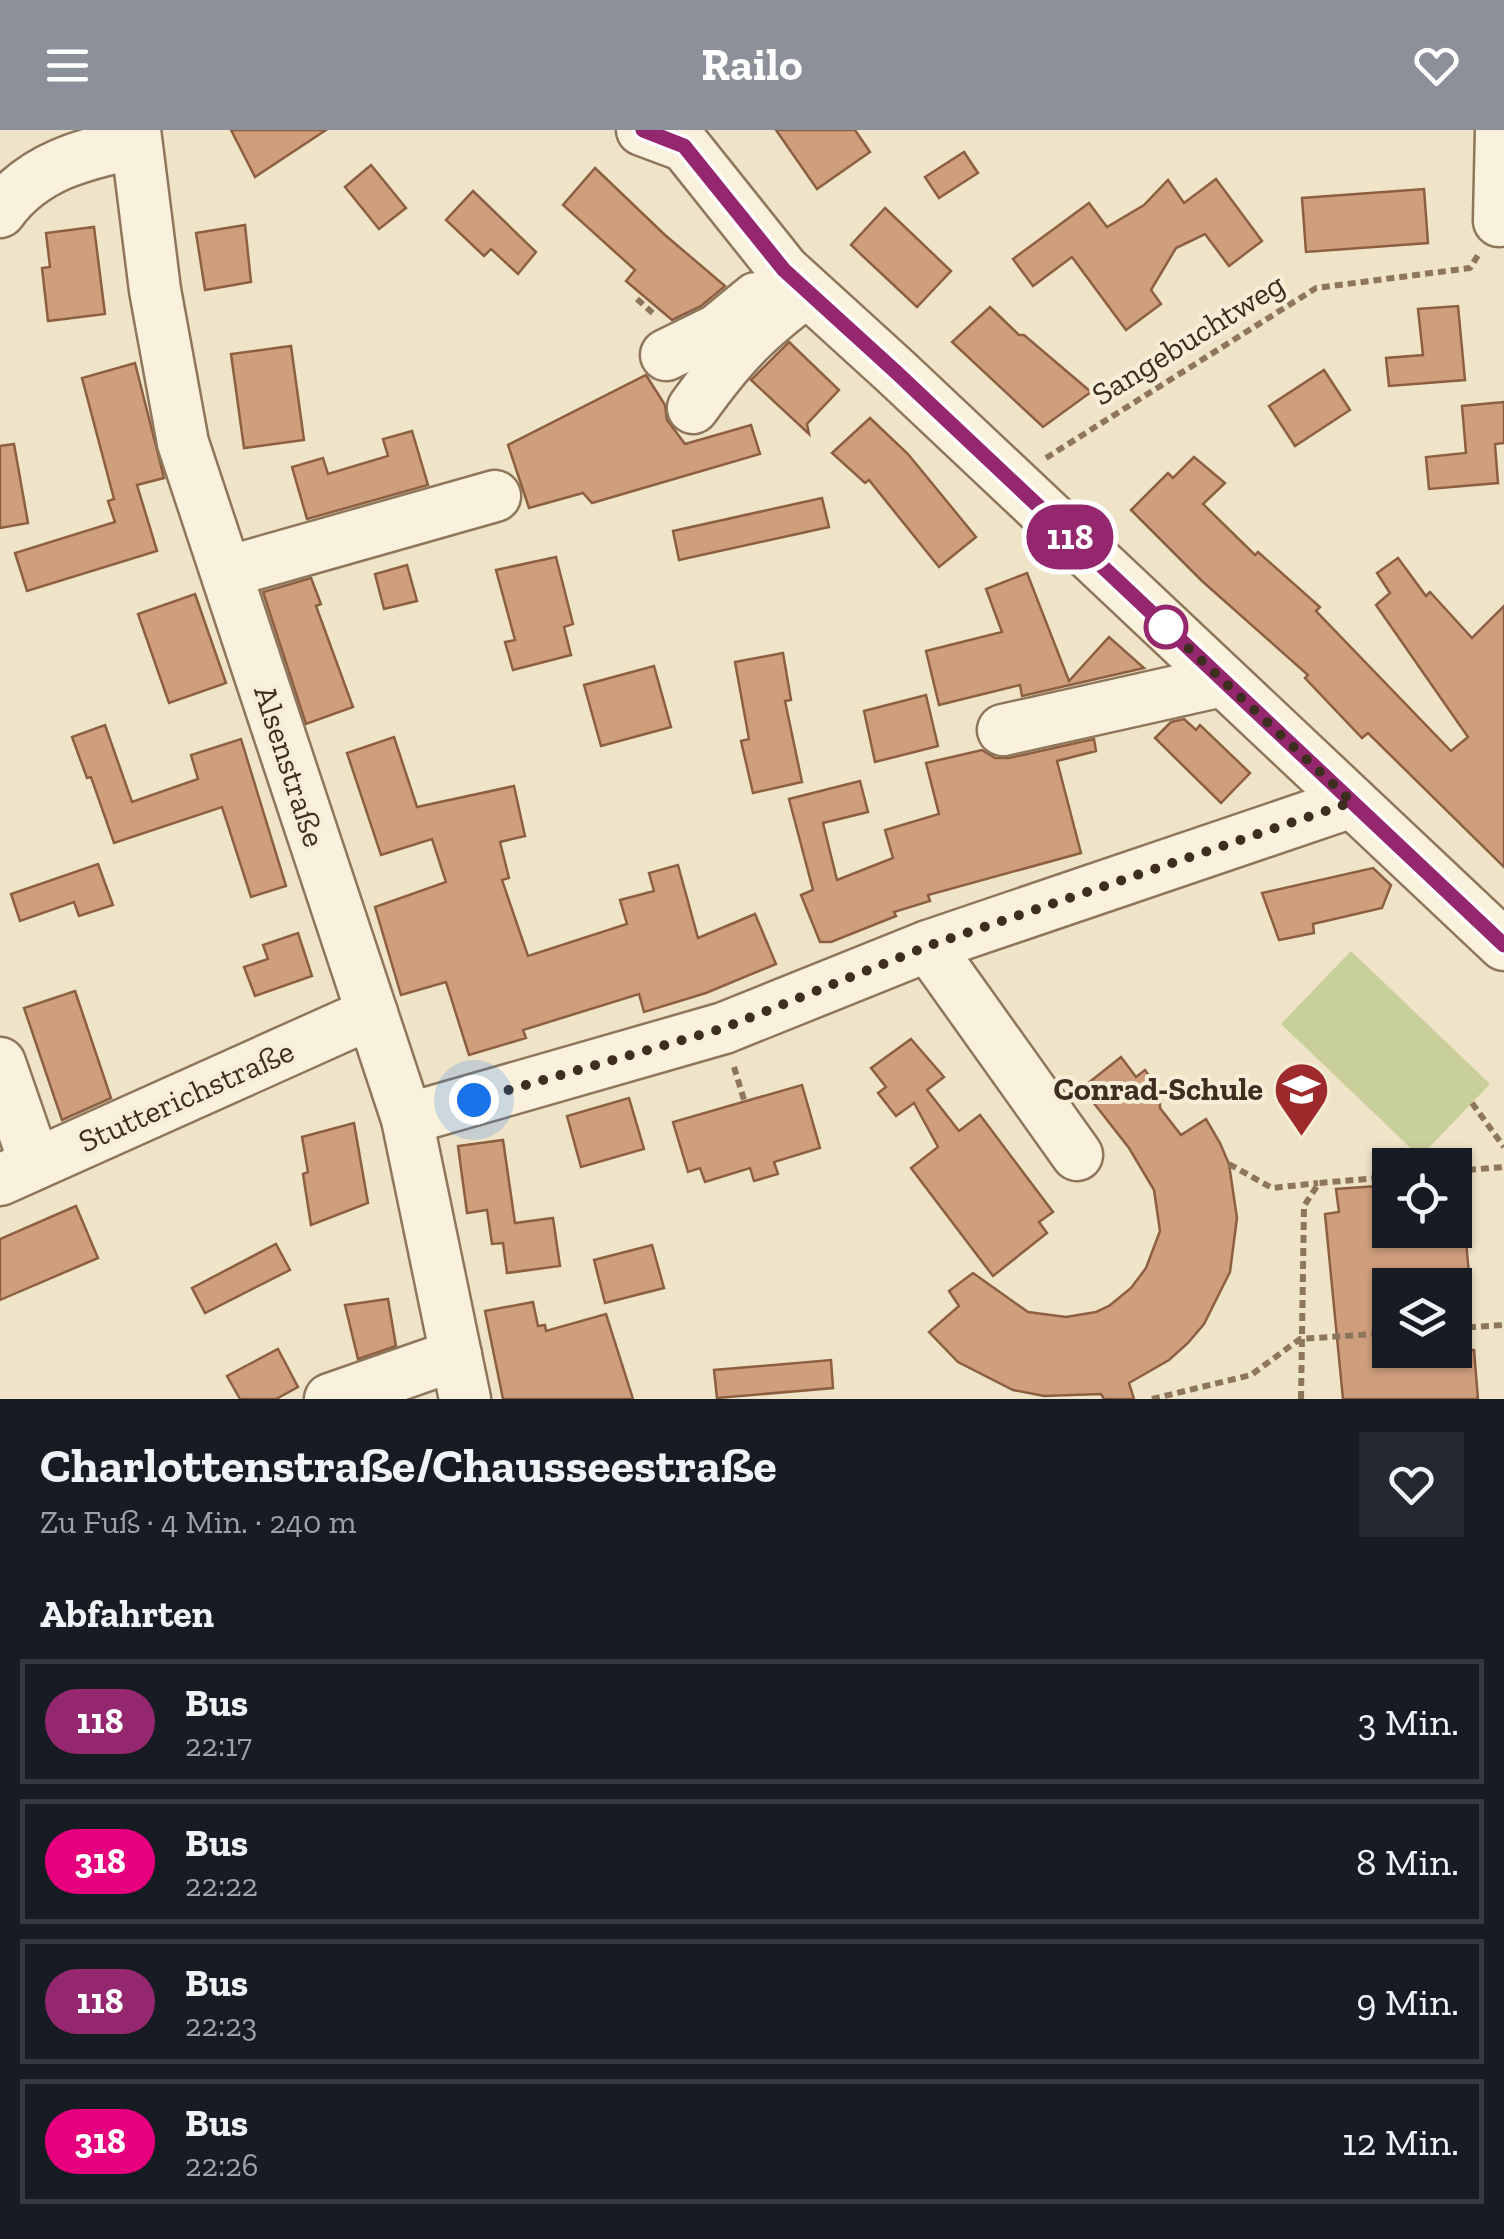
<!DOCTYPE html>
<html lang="de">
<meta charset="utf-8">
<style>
:root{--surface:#171b24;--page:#242831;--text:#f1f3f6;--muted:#9ea1a6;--line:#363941;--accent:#8c9099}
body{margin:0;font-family:"Zilla Slab",serif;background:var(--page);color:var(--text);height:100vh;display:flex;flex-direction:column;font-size:38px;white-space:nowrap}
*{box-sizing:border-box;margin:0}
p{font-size:32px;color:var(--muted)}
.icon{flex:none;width:55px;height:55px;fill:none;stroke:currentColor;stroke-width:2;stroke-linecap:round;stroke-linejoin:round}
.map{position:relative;height:1269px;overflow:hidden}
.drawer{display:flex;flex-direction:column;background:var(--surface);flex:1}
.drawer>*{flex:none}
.badge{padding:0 20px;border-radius:32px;font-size:35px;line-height:65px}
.fabs{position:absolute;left:1372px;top:1018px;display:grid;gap:20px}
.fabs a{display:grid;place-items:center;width:100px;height:100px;border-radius:0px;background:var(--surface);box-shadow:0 2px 8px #0004;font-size:50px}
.you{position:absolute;width:50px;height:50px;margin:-25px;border:8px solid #fff;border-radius:50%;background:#1a73e8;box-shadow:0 0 0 15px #1a73e833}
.map>.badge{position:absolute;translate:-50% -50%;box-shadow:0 0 0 5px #fff}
h2{padding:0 40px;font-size:38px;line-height:90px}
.round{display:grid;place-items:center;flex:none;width:105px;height:105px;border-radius:0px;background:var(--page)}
.summary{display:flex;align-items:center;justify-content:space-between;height:170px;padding:0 40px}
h1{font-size:48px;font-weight:700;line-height:75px}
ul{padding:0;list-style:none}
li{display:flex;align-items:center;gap:30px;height:125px;margin:0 20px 15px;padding:0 20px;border:5px solid var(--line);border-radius:0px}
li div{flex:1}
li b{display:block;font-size:38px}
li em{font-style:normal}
li .badge{min-width:110px;font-weight:700;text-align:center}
header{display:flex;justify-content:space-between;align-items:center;height:130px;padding:0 40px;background:var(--accent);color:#fff;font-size:45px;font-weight:700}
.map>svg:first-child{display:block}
.green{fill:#c9cf9b}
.building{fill:#cf9f7d;stroke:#8d5f41;stroke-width:2.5}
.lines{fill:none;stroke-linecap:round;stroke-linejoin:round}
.minor-casing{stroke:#8d765c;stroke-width:55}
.path{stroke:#8d765c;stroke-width:6;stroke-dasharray:8 5;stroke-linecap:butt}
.minor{stroke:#faf1dc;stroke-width:50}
.line-casing{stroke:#fff;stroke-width:22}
.line{stroke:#95276e;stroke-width:15}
.walk{stroke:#3d2e20;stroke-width:10;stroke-dasharray:0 18}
.stop-dot{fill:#fff;stroke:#95276e;stroke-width:5}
.labels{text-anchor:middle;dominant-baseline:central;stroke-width:8;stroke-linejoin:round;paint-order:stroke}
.street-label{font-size:32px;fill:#3d2e20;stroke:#f7eed8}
.poi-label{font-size:32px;font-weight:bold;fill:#3d2e20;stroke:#f7eed8;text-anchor:end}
</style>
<header><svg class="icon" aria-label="menu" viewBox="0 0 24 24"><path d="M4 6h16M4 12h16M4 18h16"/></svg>Railo<svg class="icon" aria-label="heart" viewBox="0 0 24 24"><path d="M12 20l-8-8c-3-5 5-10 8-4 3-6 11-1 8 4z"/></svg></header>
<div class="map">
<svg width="1504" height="1269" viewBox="0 0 1504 1269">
<rect width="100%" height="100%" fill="#f0e4c8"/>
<path class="green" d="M1351,821L1490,954L1420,1027L1281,894Z"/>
<g class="building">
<path d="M231,0H326L255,47Z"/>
<path d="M776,0H855L870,22L817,59Z"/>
<path d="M964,22L978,43L939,68L925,47Z"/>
<path d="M371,35L406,78L379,99L345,57Z"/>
<path d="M595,38L665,105L725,156L701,176L672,190L626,151L635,140L563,75Z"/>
<path d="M1216,49L1262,111L1229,136L1205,104L1176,118L1151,160L1161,174L1126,200L1072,127L1033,156L1013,129L1089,73L1107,97L1144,75L1168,50L1184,73Z"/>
<path d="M1424,59L1428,113L1306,122L1302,68Z"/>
<path d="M473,61L536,122L518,144L491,119L484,126L446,90Z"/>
<path d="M885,78L951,141L917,177L851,115Z"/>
<path d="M245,95L251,152L205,160L196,103Z"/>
<path d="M94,97L105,184L48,191L42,138L50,137L46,103Z"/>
<path d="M1458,176L1465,250L1389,256L1386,228L1423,225L1418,179Z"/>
<path d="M990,177L1019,205H1024L1091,262L1043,297L952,212Z"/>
<path d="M789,212L839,260L807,294L809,304L751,250Z"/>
<path d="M291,216L304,310L244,318L231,224Z"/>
<path d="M135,233L164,348L137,355L157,421L27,461L15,423L115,392L108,371L114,369L82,248Z"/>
<path d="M1324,240L1350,280L1295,316L1269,276Z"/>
<path d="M646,245L665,275L667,290L685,314L751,295L760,324L592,373L583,363L529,378L508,315Z"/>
<path d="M1504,272V313L1495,314L1498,353L1429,359L1426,327L1466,323L1462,276Z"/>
<path d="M870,288L908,324L976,407L939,437L869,350L865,353L832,323Z"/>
<path d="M412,301L428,355L307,389L292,337L323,328L328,344L388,326L383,309Z"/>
<path d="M14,314L28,393L0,398V316Z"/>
<path d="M1194,327L1225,353L1203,374L1255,425L1258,422L1320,477L1316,481L1451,621L1468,607L1376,475L1390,463L1377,443L1398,428L1426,466L1430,462L1472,508L1504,476V737L1368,603L1362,608L1305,548L1308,545L1202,451L1131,380L1168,343L1173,348Z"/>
<path d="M822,368L829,397L679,430L673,401Z"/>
<path d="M556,427L573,494L564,497L571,525L513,540L505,512L515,510L496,440Z"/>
<path d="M407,435L417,471L384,479L375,444Z"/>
<path d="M1027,443L1069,551L1109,507L1144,538L1022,566L1020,555L939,575L926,521L1002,502L986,459Z"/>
<path d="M311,448L321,474L316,476L353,577L306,594L263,462Z"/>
<path d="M195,464L226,553L169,573L138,484Z"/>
<path d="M783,523L791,570L785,571L802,652L753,663L741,611L749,609L735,532Z"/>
<path d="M654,536L671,597L601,616L584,555Z"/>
<path d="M926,565L938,616L875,632L864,581Z"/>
<path d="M1184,589L1196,600L1200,595L1250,643L1221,673L1155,608L1171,592Z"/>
<path d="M105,595L132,672L198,649L191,625L241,609L286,756L251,767L222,677L114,713L91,647L87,648L72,607Z"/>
<path d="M394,607L417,677L514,656L525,706L500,712L509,748L502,750L528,826L627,794L620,770L654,761L649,743L678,735L698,808L755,784L776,834L706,863L644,882L639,864L523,900L526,908L469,925L446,852L401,865L375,777L446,752L432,709L381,725L347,623Z"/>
<path d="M1094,609L1096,621L1057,631L1081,723L928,765L930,771L894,782L896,786L831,812H820L801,765L813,760L789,669L860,651L868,682L823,693L837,750L893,728L885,700L939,684L926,633L982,620L995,628H1009Z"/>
<path d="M98,734L113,775L79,786L74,772L20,791L11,764Z"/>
<path d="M1373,738L1391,755L1382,778L1313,794L1314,803L1279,810L1262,763Z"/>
<path d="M298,803L312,846L255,866L244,837L268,829L263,815Z"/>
<path d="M75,861L111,968L62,990L24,878Z"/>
<path d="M911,909L944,947L927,960L959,1001L980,985L1053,1082L1039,1092L1047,1103L993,1146L911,1038L938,1017L914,973L896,986L878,963L886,957L871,938Z"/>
<path d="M1121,927L1136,947L1145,940L1160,961V978L1181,1005L1206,989L1220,1013L1229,1034L1237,1088L1230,1142L1204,1194L1188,1213L1169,1230L1129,1253L1134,1269H1104L1101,1264L1044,1266L1013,1260L958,1232L929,1202L959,1176L949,1161L973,1143L1028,1182L1066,1187L1096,1182L1109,1176L1131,1158L1146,1138L1160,1101L1154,1060L1129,1018L1082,958Z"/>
<path d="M802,955L820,1018L774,1032L778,1044L754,1051L750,1038L705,1052L700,1038L688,1042L673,992Z"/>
<path d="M629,968L644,1019L581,1037L567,986Z"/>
<path d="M354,993L368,1073L311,1095L303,1044L308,1042L302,1007Z"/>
<path d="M503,1010L515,1093L553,1088L560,1136L507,1143L503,1113L492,1114L487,1080L467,1083L458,1016Z"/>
<path d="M1390,1055V1100H1465L1470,1155H1390V1220H1474L1478,1269H1343L1325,1084L1339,1082L1336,1059Z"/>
<path d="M76,1076L98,1128L0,1170V1109Z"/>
<path d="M276,1114L290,1140L205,1183L192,1158Z"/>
<path d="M652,1115L664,1158L605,1173L594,1130Z"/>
<path d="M388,1169L396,1216L358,1229L345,1175Z"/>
<path d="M533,1172L538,1196L545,1195L546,1201L606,1184L633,1269H503L485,1181Z"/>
<path d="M278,1219L298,1257L276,1269H240L227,1246Z"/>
<path d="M831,1230L833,1258L717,1268L714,1240Z"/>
</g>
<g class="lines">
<defs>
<g id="minor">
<path d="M135,0L155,160L183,313L407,989L465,1269"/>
<path d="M642,0L685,16L784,140L896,242L1504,815"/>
<path d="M0,82C33,36 84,24 136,13"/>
<path d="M1499,91L1501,0"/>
<path d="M666,225L717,200L756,168"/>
<path d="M693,278C731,225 755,200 806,162"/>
<path d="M227,442L495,366"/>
<path d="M1003,600L1222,551"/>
<path d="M928,816L1077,1025"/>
<path d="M0,933L35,1034"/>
<path d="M407,989L724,898L928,816L1352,672"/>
<path d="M0,1050L372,883"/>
<path d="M330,1269L456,1225"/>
</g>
</defs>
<use href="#minor" class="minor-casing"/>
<g class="path">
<path d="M637,169L655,185"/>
<path d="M1046,328L1316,158L1470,138L1480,122"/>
<path d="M734,937L745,973"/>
<path d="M1472,973L1504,1017"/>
<path d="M1229,1034L1272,1058L1318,1053"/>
<path d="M1455,1041L1504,1037"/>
<path d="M1455,1198L1504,1195"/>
<path d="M1152,1269L1251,1245L1300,1209L1390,1203"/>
<path d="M1301,1269L1304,1076L1319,1053L1390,1047"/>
</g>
<use href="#minor" class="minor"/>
</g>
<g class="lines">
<defs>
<path id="line" d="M643,0L684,16L784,140L896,242L1504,815"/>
</defs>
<use href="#line" class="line-casing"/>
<use href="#line" class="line"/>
<path class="walk" d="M474,970L724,898L928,816L1352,672L1166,497"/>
</g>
<defs>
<symbol id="school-pin" viewBox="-11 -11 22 30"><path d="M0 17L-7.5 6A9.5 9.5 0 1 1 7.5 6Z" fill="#9e2a2b" stroke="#f7eed8"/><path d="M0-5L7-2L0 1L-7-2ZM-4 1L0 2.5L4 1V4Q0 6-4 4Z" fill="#fff"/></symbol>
</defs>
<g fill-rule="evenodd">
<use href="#school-pin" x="1270" y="928" width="63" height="86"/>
</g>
<circle class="stop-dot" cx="1166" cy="497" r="20"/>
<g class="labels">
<g class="street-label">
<text transform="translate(1188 209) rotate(-32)">Sangebuchtweg</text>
<text transform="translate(290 636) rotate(72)">Alsenstraße</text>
<text transform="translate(186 966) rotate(-24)">Stutterichstraße</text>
</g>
<g class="poi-label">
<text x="1263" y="959">Conrad-Schule</text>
</g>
</g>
</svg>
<div class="fabs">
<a><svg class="icon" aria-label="locate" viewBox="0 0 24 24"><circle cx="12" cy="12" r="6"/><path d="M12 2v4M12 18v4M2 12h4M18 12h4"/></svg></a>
<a><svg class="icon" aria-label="layers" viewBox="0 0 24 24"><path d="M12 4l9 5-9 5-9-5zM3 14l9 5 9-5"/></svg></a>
</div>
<div class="you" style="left:474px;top:970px"></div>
<b class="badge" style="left:1070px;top:407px;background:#95276e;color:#fff">118</b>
</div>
<section class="drawer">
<div class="summary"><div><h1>Charlottenstraße/Chausseestraße</h1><p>Zu Fuß · 4 Min. · 240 m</p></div><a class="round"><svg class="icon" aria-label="heart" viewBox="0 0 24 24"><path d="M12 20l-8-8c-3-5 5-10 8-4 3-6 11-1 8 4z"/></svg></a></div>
<h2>Abfahrten</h2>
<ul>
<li><span class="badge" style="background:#95276e;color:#fff">118</span><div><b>Bus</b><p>22:17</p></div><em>3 Min.</em></li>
<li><span class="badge" style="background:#e6007e;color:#fff">318</span><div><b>Bus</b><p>22:22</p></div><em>8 Min.</em></li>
<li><span class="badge" style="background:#95276e;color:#fff">118</span><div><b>Bus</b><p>22:23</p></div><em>9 Min.</em></li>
<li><span class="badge" style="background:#e6007e;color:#fff">318</span><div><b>Bus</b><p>22:26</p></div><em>12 Min.</em></li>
</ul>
</section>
